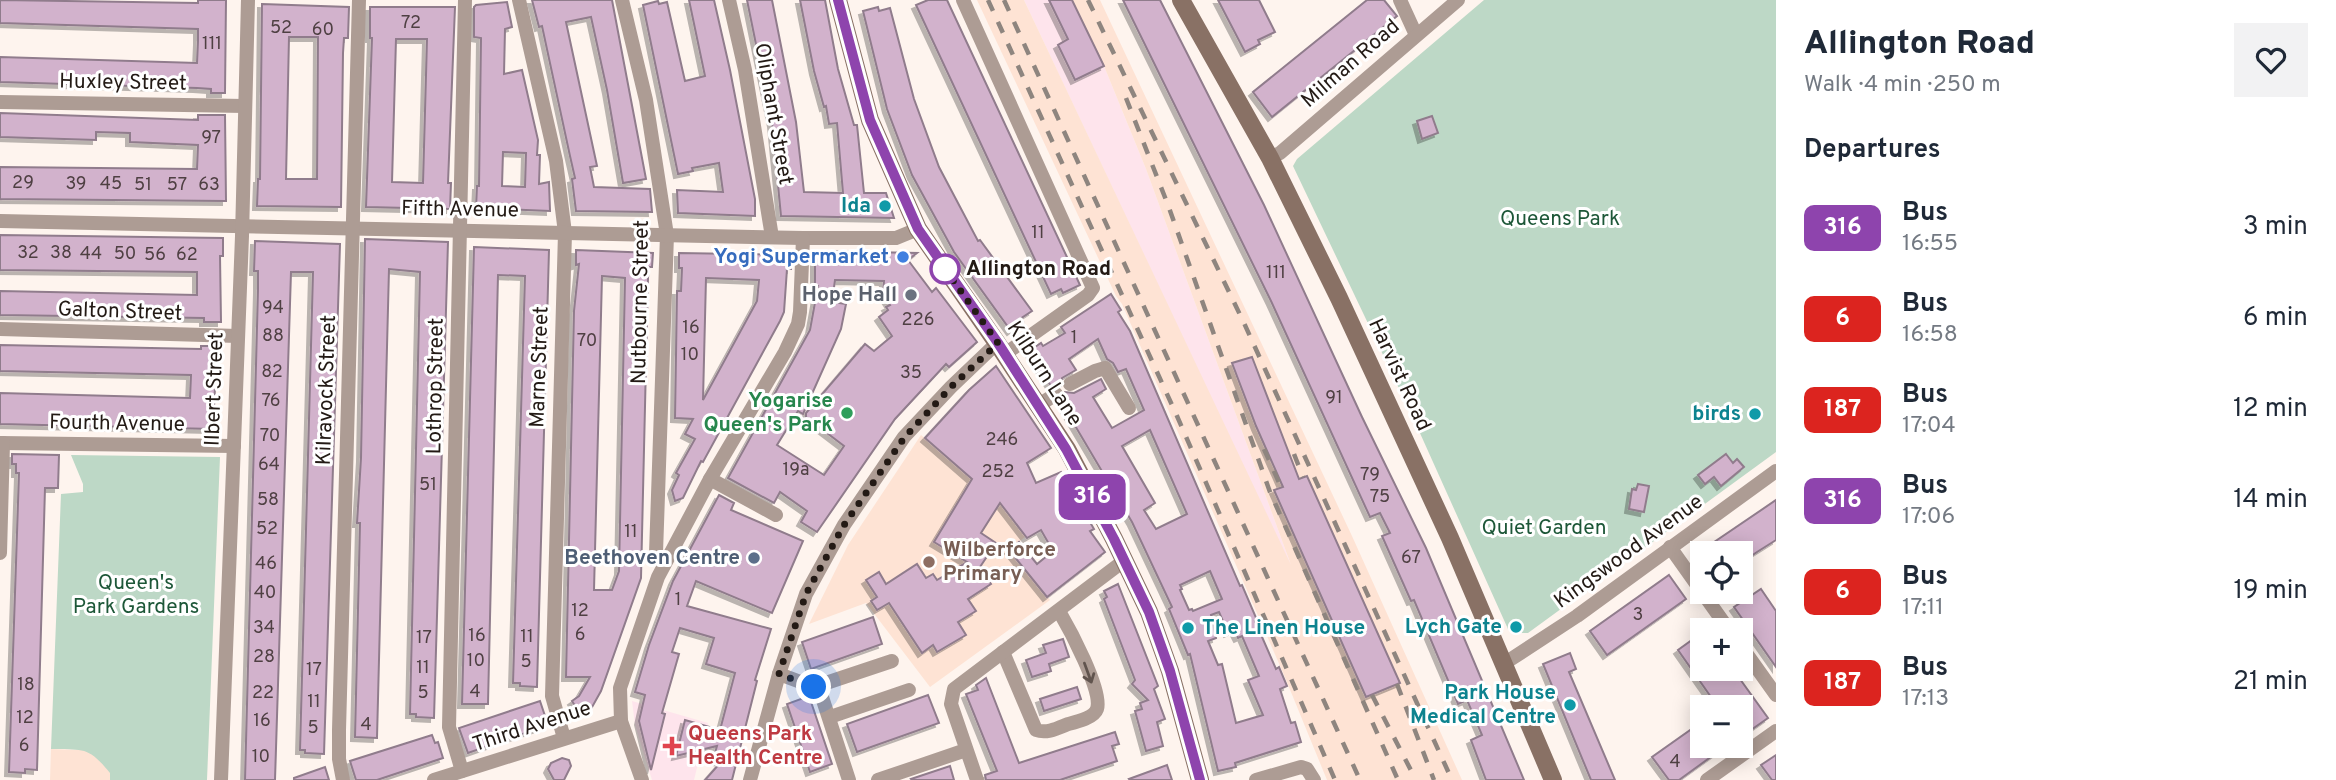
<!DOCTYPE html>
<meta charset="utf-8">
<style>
:root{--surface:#fff;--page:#f2f2f3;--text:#1f2937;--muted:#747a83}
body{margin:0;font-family:Overpass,sans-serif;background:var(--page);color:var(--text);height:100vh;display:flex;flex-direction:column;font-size:26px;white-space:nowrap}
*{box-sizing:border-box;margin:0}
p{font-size:23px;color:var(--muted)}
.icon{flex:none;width:38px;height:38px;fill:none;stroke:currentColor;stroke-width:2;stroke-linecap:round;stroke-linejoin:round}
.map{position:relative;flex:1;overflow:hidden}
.details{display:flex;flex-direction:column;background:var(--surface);width:560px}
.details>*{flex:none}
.badge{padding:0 14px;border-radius:10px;font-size:24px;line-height:46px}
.buttons{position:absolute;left:1690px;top:541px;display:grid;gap:14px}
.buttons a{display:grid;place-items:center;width:63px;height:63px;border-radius:0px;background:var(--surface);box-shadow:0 4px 18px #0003;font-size:35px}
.you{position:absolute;width:35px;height:35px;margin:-18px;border:5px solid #fff;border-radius:50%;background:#1a73e8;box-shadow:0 0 0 10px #1a73e833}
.map>.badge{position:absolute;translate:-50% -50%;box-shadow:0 0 0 4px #fff}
h2{padding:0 28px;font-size:26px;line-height:63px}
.round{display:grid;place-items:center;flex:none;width:74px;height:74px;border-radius:0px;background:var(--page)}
.headline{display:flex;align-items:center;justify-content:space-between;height:119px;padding:0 28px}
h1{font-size:33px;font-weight:800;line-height:52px}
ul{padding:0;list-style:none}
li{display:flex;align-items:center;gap:21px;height:91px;padding:0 28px}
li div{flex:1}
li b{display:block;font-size:26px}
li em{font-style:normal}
li .badge{min-width:77px;font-weight:700;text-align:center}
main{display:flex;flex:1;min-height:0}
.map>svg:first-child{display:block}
.commercial{fill:#fee4ec}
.built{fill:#fee3d4}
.green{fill:#bdd8c6}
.building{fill:#d2b2cc;stroke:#907c8c;stroke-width:2;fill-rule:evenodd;filter:url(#shadow)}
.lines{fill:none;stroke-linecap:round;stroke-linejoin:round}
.minor{stroke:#ad9c94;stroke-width:14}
.secondary{stroke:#897165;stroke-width:18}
.rail{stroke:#8e857f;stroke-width:4.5;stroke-dasharray:12 12;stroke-linecap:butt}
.oneway{stroke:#61544e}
.line-casing{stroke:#fff;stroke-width:16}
.line{stroke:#8e44ad;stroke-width:10}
.walk{stroke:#231a15;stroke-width:7;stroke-dasharray:0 12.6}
.culture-dot{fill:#0f9aa8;stroke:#fff;stroke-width:2.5}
.shop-dot{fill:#3f7fe0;stroke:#fff;stroke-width:2.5}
.stop-dot{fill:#fff;stroke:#8e44ad;stroke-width:3.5}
.worship-dot{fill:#6b7280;stroke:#fff;stroke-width:2.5}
.leisure-dot{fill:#2e9e5b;stroke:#fff;stroke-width:2.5}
.service-dot{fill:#5c6f8a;stroke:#fff;stroke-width:2.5}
.education-dot{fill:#8d6e63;stroke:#fff;stroke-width:2.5}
.health-dot{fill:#e0444e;stroke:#fff;stroke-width:2.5}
.labels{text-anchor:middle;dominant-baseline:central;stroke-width:6;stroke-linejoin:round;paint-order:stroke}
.number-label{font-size:18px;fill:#4f4043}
.street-label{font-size:21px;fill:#231a15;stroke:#fff}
.culture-label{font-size:21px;font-weight:bold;fill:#0d838f;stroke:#fff;text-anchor:end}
.park-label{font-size:21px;fill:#1d5738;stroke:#fff}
.shop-label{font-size:21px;font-weight:bold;fill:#366cbe;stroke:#fff;text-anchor:end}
.stop-label{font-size:21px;font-weight:bold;fill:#231a15;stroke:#fff;text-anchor:start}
.worship-label{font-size:21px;font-weight:bold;fill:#5b616d;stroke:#fff;text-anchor:end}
.leisure-label{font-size:21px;font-weight:bold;fill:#27864d;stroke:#fff;text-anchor:end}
.education-label{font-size:21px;font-weight:bold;fill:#785e54;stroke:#fff;text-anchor:start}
.service-label{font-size:21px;font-weight:bold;fill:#4e5e75;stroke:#fff;text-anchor:end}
.health-label{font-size:21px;font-weight:bold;fill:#be3a42;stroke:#fff;text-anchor:start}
</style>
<main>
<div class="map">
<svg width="1776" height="780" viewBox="0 0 1776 780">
<defs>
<filter id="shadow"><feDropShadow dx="-4" dy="4" stdDeviation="0" flood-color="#0004"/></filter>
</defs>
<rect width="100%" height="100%" fill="#fef4ee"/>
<g class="commercial">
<path d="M1024,0H1072L1104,66L1146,169L1295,576Z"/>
<path d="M632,701L708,723L694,780H652L635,725Z"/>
</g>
<g class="built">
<path d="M977,0H1024L1291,565L1146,169L1104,66L1072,0H1100L1352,536L1462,780H1327L1284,675L1122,304L1116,296Z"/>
<path d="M921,435L1001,504L1026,536L1009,550L1050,600L930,687L866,603L809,624L848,545Z"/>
<path d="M51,749L111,751L110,780H50Z"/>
</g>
<g class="green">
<path d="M1484,0H1776V452L1528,633H1521L1522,625L1511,621L1508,629L1415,422L1293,166L1297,159Z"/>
<path d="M71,455L220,457L207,780H110V773C88,746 84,750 51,749L61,494L83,492V484Z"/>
</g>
<g class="building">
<path d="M0,0L198,3V0H226L225,93H211V89L197,88L0,82V57L197,63L198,41V29L0,23Z"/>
<path d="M532,0H612L646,179L623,183L607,90L591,17L566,22L597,166L590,167L594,187L650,189L652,212L576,211L572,179L575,178L570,156L542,26L539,27Z"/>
<path d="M689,0H714L730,70L755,199V216L678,213L677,190L723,192L719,163L692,168L693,171L678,174L643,5L658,1L659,4L667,2L685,81L705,76Z"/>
<path d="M747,0H772L796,122L804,192L843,193L837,123L829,124L826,106L824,107L814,71L800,0H825L838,69L854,125H857L864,193H886L894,218L781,216L772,123Z"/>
<path d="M928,0H947L1080,285L1063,293L1061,289L1051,294L916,5Z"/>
<path d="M1049,0H1072L1104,66L1075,80L1058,45L1068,39Z"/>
<path d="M1123,0H1160L1264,205L1362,417L1426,548L1524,780H1486L1471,740L1482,735L1467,700L1458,704L1414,600L1411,601L1382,536L1390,533L1380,513L1370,517L1271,301Z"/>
<path d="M1218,0H1259L1275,32L1258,40L1260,44L1245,52Z"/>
<path d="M1367,0H1384L1397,16L1272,117L1253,92Z"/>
<path d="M507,2L512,27L505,29L504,74L522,70L538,140L537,155H540L539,184L549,182L550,211L476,208L477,186H479L481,38L474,37V7L476,5ZM503,152L526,153L525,187L502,186Z"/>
<path d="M262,4L349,7L348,38H344L343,53L341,207L257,206L258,179H260ZM289,37H318L317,179H286Z"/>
<path d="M370,7H455L448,183H451L450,209L366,207L372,38H370ZM396,39H427L423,183L392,182Z"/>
<path d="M878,7L879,11L890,8L914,99L939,167L978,241L980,240L1032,311L1020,319L1023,322L1011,331L954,252L912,175L887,109L863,11Z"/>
<path d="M0,113L198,120V115H225L226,201L0,199V167L197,169L198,145L130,142V133L96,132V140L0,137Z"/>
<path d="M1432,116L1438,133L1422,139L1417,121Z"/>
<path d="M0,235L223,238V256H220L221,322H204V318L0,315V291L197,295V272L0,270Z"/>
<path d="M365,239L448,242L434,718L416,717V714H410L420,272L389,269L377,738L355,737L360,523H357L361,458Z"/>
<path d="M255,241L340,244L324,754L305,753V750H300L313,272H291L275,780H245L258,289V271H254Z"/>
<path d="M474,247L549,250L537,687L520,686V683H513L525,276L498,275L488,704H462Z"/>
<path d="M576,250L653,253L652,267H649L648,278L641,578L601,691L591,709L579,712L572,701L579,696L590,677H566L574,311L579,264L576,265ZM602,276L625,278L619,571L612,590H594Z"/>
<path d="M815,251L917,253L908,260L932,292L936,288L977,342L949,367L946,364L895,419L817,532L801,522L807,511L780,492L774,503L728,478L810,330L818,286H815ZM835,280L884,281L883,294L890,305L886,307L888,310L879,317L892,336L874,351L865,344L806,413V417L844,446L824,475L777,445L798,411L803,414L841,329L846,304L832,302Z"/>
<path d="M679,253L791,255V269H787L784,312L780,321L703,462L701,461L683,498L675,501L672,490L679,475L676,473L695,439L685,434L693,419L675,418L677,291H681L682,268H679ZM706,278L759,280L757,301L703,400Z"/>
<path d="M1111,294L1121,310L1118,312L1130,331L1240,586L1242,585L1257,620L1255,621L1276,669L1279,667L1287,686L1280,689L1291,723L1295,722L1301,742L1235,763L1236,767L1218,771L1190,654L1188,655L1169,609L1172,607L1132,522L1061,402L1065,392L1074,393L1101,379L1106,389L1093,397L1112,428L1144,410L1126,369L1118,372L1113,363L1107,359L1098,339L1069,359L1076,370L1062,378L1061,386H1051L1029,351L1041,343L1043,346L1065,333L1061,327ZM1150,430L1187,514L1156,529L1144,510L1155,503L1122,446ZM1210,571L1222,599L1193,611L1192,609L1189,610L1180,590L1182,589L1180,585ZM1219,612L1228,633L1234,630L1238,638L1242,636L1259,676L1248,680L1263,715L1236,723L1222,664L1218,665L1208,641L1216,638L1211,615Z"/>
<path d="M0,345L201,349V346H217L213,429L0,424V393L190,398L191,375L0,371Z"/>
<path d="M1252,357L1299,479L1307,476L1400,683L1366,697L1274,490L1283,487L1256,426L1232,363Z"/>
<path d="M996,366L1051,448L1027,463L1036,483L1061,472L1094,529L1090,531L1105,552L1047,597L1009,550L1019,542L1037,564L1053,551L1041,530L1027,538L1000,503L981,533L996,543L980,567L991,584L968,599L976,611L958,622L966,635L937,652L933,645L922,653L889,603L877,610L871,601L877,597L866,580L879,572L886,584L917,564L926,578L933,574L937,580L967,562L934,542L972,479L925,438L969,390Z"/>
<path d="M12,454L59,455L58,488H45L37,770L25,769V773L9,772L19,473H16V464H12Z"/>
<path d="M1726,454L1733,463L1737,459L1744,467L1721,486L1714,477L1705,484L1698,475Z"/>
<path d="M1638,484L1649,486L1644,512L1629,509L1632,489L1636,490Z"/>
<path d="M719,495L734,503L731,510L803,541L772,613L696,581L687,606L771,629L755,680L757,681L732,780H705L721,762L713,760L717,746L676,756L685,720L720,730L735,673L706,664L714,638L680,628L672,652L679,654L662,713L665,714L651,770L639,721L645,695L635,692L649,645L673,581Z"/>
<path d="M1776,500V540L1757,552L1741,563V553H1698Z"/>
<path d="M1669,575L1686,599L1607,655L1590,631Z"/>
<path d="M1118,584L1158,686L1154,689L1165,719L1157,722L1163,746L1146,751L1135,711L1142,709L1140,703L1148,700L1132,684L1135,680L1104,599L1107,597L1104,591Z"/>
<path d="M1761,589L1776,611V667L1734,607Z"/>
<path d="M873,617L882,644L811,669L802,642Z"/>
<path d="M1703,632V668H1732L1768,718L1741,737V707H1718L1678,650Z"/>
<path d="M1063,639L1069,657L1049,664L1051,671L1032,677L1026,660L1046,653L1043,645Z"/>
<path d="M1570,653L1576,669L1569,672L1615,780H1591L1543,664Z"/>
<path d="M986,678L1019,763L1115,732L1119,744L1112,746L1117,761L1060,780H986L985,775L997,771L966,694L978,690L976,685Z"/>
<path d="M1077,687L1081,699L1044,711L1040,699Z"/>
<path d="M928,695L939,723L857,752L847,724Z"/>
<path d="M809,696L832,764L810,772L787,704Z"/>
<path d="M540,701L548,725L468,753L459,728Z"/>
<path d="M1703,721V746H1726L1679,780H1669L1652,757Z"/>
<path d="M432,735L435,743L438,742L443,758L377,780H356L350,761Z"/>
<path d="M1776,755V780H1772L1761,765Z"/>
<path d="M562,758L569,760L571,766L564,780H554L548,769L551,763Z"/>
<path d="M1167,765L1172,780H1130L1129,779Z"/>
<path d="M950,766L954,780H912L911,779Z"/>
<path d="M325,767L329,780H294V778Z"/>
</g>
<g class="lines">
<g class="minor">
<path d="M519,0L556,161L565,233L552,696L564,738"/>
<path d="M622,0L646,100L667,235L656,553L664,565"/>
<path d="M729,0L745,70L772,237"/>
<path d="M963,0L1093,288L1088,295L1005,354"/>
<path d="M1400,0L1416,35"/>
<path d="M0,102L245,106"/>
<path d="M1270,158L1280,153L1458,0"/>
<path d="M0,221L803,238H896L918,229"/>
<path d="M0,329L238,336"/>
<path d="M1070,384L1095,371L1105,368L1129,408"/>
<path d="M1039,405L1056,394"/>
<path d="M0,443L234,446"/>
<path d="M710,479L776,515"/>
<path d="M1670,547L1729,630"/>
<path d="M0,553L3,443"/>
<path d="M1741,646L1776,695"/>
<path d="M1003,652L1036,730C1047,734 1058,728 1068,724C1076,722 1094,718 1097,709C1103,691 1069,628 1059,611"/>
<path d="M1505,663L1577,616L1776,471"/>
<path d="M779,674L814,687L821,694L849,780"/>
<path d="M814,687L892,661"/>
<path d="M830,717L909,690"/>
<path d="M621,721L642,780"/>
<path d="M462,771L449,727L465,0"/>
<path d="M221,780L242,236L248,0"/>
<path d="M343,780L339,759V730L359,0"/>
<path d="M434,780L621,721L620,688L658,577L710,479L785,352L798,324L800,312L803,238"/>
<path d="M750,780L779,674L806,594L844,525L904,437L951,387L997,343"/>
<path d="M878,780L966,750"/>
<path d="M977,780L951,704L954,689L1125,560"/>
<path d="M1256,780L1301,767L1307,769L1314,780"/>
<path d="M1707,780L1776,731"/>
</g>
<g class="secondary">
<path d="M838,0L870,120L918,229L997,343L1067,449L1114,539L1149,612L1170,671L1200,780"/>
<path d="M1181,0L1270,158L1339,298L1450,538L1553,780"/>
</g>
<g class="rail">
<path d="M988,0L1177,416L1335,780"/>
<path d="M1004,0L1360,780"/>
<path d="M1088,0L1244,323L1452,780"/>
<path d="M1126,98L1168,205L1270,492L1398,780"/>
<path d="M1264,449L1281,487"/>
<path d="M1294,454L1303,477"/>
<path d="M1397,684L1434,780"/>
<path d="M1372,695L1416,780"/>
</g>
</g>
<defs><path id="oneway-shaft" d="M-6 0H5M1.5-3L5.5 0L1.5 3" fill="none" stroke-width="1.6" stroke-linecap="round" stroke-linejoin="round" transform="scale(1.75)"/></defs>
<use class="oneway" href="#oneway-shaft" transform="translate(1088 673) rotate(70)"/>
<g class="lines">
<defs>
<path id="line" d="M838,0L870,120L918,229L998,343L1066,449L1114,539L1149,612L1170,671L1200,780"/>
</defs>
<use href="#line" class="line-casing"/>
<use href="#line" class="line"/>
<path class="walk" d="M814,687L779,674L806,594L844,525L904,438L951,387L998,343L945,269"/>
</g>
<g class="culture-dot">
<circle cx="885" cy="206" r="7"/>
<circle cx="1755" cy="414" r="7"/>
<circle cx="1516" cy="627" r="7"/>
<circle cx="1188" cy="628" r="7"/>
<circle cx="1570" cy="705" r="7"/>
</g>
<circle class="shop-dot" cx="903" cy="257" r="7"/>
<circle class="stop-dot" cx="945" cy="269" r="14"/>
<circle class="worship-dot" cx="911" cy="295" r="7"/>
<circle class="leisure-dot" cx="847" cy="413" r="7"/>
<circle class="service-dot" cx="754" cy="558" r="7"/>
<circle class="education-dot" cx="929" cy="562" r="7"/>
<path class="health-dot" d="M668.5 735.5h7v7h7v7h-7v7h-7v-7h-7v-7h7z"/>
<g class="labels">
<g class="number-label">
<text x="411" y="23">72</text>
<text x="281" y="28">52</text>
<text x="323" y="30">60</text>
<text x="212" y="44">111</text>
<text x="211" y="138">97</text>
<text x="23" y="183">29</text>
<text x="76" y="184">39</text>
<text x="111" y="184">45</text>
<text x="143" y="185">51</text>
<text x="177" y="185">57</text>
<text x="209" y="185">63</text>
<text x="1038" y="233">11</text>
<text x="28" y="253">32</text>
<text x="61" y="253">38</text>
<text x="91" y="254">44</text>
<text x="125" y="254">50</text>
<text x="155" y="255">56</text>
<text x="187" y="255">62</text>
<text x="1276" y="273">111</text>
<text x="273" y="308">94</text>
<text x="918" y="320">226</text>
<text x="691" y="328">16</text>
<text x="273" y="336">88</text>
<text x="1074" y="338">1</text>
<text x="587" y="341">70</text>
<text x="690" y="355">10</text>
<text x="272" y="372">82</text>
<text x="911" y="373">35</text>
<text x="1334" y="398">91</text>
<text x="271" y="401">76</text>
<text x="270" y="436">70</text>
<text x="1002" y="440">246</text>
<text x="269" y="465">64</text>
<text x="796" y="470">19a</text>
<text x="998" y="472">252</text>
<text x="1370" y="475">79</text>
<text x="428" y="485">51</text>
<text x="1380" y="497">75</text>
<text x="268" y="500">58</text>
<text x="267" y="529">52</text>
<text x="631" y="532">11</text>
<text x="1411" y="558">67</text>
<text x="266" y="564">46</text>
<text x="265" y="593">40</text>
<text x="678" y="600">1</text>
<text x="580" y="611">12</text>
<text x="1638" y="615">3</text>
<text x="264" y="628">34</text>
<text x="580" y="635">6</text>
<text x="477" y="636">16</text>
<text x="527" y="637">11</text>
<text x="424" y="638">17</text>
<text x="264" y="657">28</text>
<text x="476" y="661">10</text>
<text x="526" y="662">5</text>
<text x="423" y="668">11</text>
<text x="314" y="670">17</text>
<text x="26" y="685">18</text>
<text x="475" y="692">4</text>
<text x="263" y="693">22</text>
<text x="423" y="693">5</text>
<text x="314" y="702">11</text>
<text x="25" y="718">12</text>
<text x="262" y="721">16</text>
<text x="366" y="725">4</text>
<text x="313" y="728">5</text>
<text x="24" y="746">6</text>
<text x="261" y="757">10</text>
<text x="1675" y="762">4</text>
</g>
<g class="street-label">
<text transform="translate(1351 64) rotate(-41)">Milman Road</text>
<text transform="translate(123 83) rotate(1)">Huxley Street</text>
<text transform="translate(773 114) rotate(80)">Oliphant Street</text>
<text transform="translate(460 210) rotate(1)">Fifth Avenue</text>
<text transform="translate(641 302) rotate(-89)">Nutbourne Street</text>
<text transform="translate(120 312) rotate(2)">Galton Street</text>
<text transform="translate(540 367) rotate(-88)">Marne Street</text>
<text transform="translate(1044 374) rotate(57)">Kilburn Lane</text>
<text transform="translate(1399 375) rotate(65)">Harvist Road</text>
<text transform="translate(436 386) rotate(-89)">Lothrop Street</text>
<text transform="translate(215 389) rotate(-88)">Ilbert Street</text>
<text transform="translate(327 390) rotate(-88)">Kilravock Street</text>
<text transform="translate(117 424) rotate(1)">Fourth Avenue</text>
<text transform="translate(1629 552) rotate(-36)">Kingswood Avenue</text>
<text transform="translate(532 727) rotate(-18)">Third Avenue</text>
</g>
<g class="culture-label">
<text x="871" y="206">Ida</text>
<text x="1741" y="414">birds</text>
<text x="1502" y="627">Lych Gate</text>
<text x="1202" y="628" text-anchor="start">The Linen House</text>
<text x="1556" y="693">Park House<tspan x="1556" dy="24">Medical Centre</tspan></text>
</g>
<g class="park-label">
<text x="1560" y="219">Queens Park</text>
<text x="1544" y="528">Quiet Garden</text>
<text x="136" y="583">Queen's<tspan x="136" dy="24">Park Gardens</tspan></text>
</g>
<g class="shop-label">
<text x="889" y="257">Yogi Supermarket</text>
</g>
<g class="stop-label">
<text x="966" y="269">Allington Road</text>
</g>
<g class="worship-label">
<text x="897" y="295">Hope Hall</text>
</g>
<g class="leisure-label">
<text x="833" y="401">Yogarise<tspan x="833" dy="24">Queen's Park</tspan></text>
</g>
<g class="education-label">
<text x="943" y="550">Wilberforce<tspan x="943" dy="24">Primary</tspan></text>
</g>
<g class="service-label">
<text x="740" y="558">Beethoven Centre</text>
</g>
<g class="health-label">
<text x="688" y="734">Queens Park<tspan x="688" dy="24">Health Centre</tspan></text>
</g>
</g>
</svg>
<div class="buttons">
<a><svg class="icon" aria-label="locate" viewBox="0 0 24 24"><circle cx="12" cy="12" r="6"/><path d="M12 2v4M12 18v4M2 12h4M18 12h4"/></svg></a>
<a>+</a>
<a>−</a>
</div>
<div class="you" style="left:814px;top:687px"></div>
<b class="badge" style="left:1092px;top:497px;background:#8e44ad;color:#fff">316</b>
</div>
<section class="details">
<div class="headline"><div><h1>Allington Road</h1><p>Walk · 4 min · 250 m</p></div><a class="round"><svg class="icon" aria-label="heart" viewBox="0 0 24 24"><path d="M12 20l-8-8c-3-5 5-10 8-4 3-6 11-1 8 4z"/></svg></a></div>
<h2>Departures</h2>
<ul>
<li><span class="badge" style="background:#8e44ad;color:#fff">316</span><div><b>Bus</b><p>16:55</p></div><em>3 min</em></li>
<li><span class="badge" style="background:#dc241f;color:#fff">6</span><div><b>Bus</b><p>16:58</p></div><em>6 min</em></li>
<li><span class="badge" style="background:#dc241f;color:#fff">187</span><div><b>Bus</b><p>17:04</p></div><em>12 min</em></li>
<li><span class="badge" style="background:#8e44ad;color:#fff">316</span><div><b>Bus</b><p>17:06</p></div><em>14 min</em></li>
<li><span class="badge" style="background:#dc241f;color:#fff">6</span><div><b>Bus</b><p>17:11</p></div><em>19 min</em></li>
<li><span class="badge" style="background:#dc241f;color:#fff">187</span><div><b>Bus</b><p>17:13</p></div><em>21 min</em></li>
</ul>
</section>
</main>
